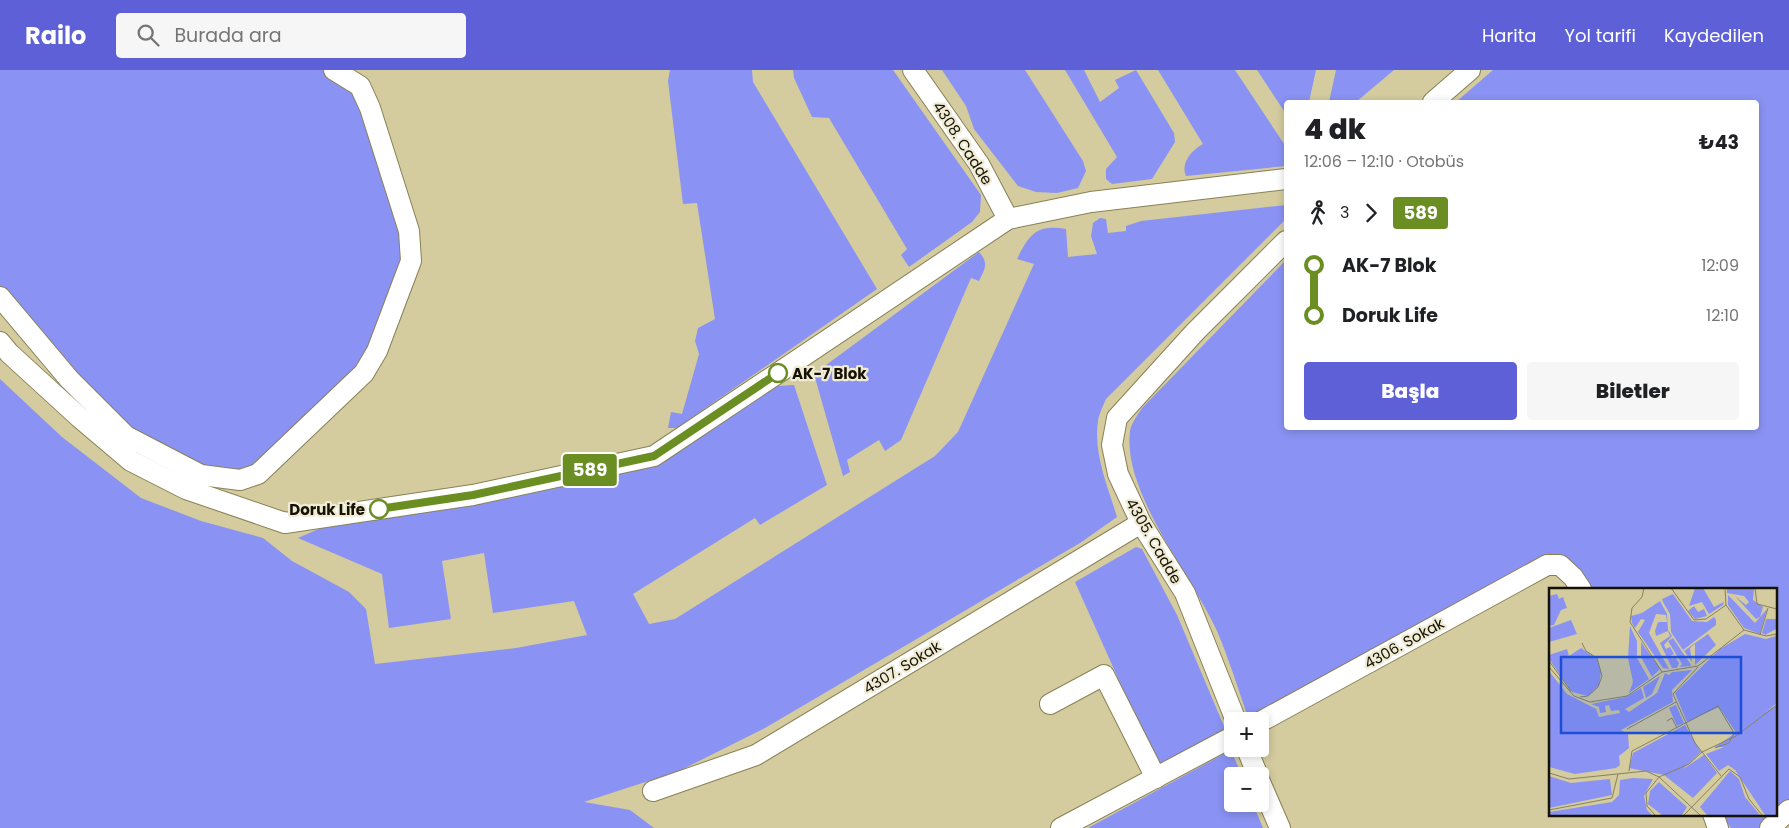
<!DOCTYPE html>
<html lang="tr">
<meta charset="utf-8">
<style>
:root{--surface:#fff;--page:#f6f6f6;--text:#202124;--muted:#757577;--accent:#5e60d8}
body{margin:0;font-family:Poppins,sans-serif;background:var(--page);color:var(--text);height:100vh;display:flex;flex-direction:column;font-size:19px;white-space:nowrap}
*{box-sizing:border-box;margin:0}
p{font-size:16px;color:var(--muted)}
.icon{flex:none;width:28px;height:28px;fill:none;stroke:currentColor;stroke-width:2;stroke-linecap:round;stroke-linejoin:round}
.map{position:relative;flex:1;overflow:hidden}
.side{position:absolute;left:1284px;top:30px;width:475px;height:330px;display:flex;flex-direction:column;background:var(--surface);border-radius:5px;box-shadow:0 2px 8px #0003}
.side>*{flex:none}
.badge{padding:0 10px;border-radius:4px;font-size:18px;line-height:32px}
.controls{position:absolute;left:1224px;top:642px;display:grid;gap:10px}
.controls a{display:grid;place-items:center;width:45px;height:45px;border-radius:5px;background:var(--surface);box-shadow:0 2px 8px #0003;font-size:25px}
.map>.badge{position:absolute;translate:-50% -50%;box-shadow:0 0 0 2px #fff}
.legs{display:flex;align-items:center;gap:8px;height:55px;padding:0 20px;font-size:16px}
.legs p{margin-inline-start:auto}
.overview{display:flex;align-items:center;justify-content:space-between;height:85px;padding:0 20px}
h1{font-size:28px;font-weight:800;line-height:38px}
.button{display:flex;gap:10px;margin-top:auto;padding:10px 20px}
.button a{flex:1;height:58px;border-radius:5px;background:var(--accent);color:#fff;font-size:20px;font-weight:800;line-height:58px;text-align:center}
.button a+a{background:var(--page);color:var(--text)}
ul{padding:0 20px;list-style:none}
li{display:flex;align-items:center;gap:18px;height:50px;font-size:19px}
li i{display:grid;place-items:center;width:8px;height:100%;margin:0 6px;background:currentColor}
li i::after{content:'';width:12px;height:12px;margin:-6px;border:4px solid;border-radius:50%;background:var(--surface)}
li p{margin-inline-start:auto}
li:first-child i{background:linear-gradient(#0000 50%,currentColor 0)}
li:last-child i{background:linear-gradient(currentColor 50%,#0000 0)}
header{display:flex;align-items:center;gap:30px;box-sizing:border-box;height:70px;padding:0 25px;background:var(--accent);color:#fff}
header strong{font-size:24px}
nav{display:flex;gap:28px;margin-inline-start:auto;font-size:18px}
.search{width:350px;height:45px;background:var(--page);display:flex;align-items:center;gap:12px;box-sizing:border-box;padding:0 18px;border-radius:5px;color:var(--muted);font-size:19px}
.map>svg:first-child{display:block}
.green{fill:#8a93f3}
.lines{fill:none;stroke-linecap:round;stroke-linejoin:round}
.minor-casing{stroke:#898156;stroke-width:22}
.minor{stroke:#fff;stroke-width:20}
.line-1-casing{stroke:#fff;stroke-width:11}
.line-1{stroke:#6b8e23;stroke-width:8}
.stop-1-dot{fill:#fff;stroke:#6b8e23;stroke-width:2.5}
.labels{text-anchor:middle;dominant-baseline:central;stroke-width:4.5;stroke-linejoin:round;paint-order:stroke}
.street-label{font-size:15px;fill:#151103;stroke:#efebd4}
.stop-label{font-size:15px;font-weight:bold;fill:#151103;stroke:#efebd4;text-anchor:start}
.inset-road{fill:none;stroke:#888160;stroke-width:1}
.view{fill:#1d4ed8;fill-opacity:0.15;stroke:#1d4ed8;stroke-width:2.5}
.inset-edge{fill:none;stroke:#151103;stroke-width:2.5}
</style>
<header>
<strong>Railo</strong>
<div class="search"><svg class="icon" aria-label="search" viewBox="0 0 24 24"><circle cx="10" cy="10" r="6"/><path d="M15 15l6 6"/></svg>Burada ara</div>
<nav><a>Harita</a><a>Yol tarifi</a><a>Kaydedilen</a></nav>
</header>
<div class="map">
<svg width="1789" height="758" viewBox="0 0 1789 758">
<rect width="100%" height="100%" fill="#d4cb9e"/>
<g class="green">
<path d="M0,0H322L357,21L400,149L403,201L375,277L265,395L224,407L114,349L14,237L0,217Z"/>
<path d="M670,0H752L753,12L877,219L677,358H668L671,342L682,344L699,284L695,271L698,258L715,249L697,133L683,134L668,11Z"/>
<path d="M793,0H893L981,125L980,142L972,152L909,197L901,185L907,179L829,48L812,47L794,8Z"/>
<path d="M942,0H1025L1083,91L1086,101L1078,118L1057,123L1036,122L1018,116L974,59L966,36Z"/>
<path d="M1065,0H1084L1100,32L1119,18L1115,10L1136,0L1174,63L1175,72L1152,109L1112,114L1106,109V99L1117,87Z"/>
<path d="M1158,0H1235L1286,77V96L1186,106C1180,93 1192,80 1203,74Z"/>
<path d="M1257,0H1316L1309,32H1286V44Z"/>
<path d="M1336,0H1394L1356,32H1329Z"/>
<path d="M1493,0H1789V734L1763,758H1731L1721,744H1775V519H1587C1574,499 1568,484 1541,486L1254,646L1248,647C1238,619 1229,589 1217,561C1192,506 1122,422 1130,361C1131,354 1138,344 1142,338L1286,190V358H1756V32H1456Z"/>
<path d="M1286,135V149L1106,329C1103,336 1099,344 1098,351C1093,383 1108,417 1117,447L1080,473L765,658L679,701L584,732L630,740L654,758H0V309L62,367L141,428L201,451L263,468L292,491L349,522L366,539L375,594L516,578L587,565L574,531L493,543L484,483L442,491L451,549L389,558L382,504L298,468L323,457L552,419L642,396L777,316L794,315L827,415L760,455L755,448L633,524L649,554L675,549L935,386L958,362L1034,194L1017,189C1029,165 1036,154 1066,159L1068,187L1097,184L1091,166L1093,153L1100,148L1106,149L1108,163L1126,161V156L1141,151Z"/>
<path d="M979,182C989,193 985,199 979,211L971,208L901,370L885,381L879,370L847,390L850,402L843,406L814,304Z"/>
<path d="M1136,477L1142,479L1177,545L1226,661L1160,696L1156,693L1075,512Z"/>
<path d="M1231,680L1242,706H1232V734H1253L1263,758H1088Z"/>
</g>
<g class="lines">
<defs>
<g id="minor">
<path d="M913,0L979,94L1008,149"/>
<path d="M1433,32L1470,0"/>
<path d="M0,227L69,309L126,366L201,405L240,410L258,404L364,303L377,281L411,191L409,161L370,38L360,16L334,0"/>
<path d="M0,272L9,283L79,347L131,391L186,419L285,453L473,425L654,386L1008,149L1091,132L1286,109"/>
<path d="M1050,634L1104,605L1156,708"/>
<path d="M1236,651L1185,523L1141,453L1118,404L1112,375L1117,348L1195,262L1286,171"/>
<path d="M1260,652L1547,495H1560L1573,507L1581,519"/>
<path d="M1247,679L1258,706"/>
<path d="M1260,712L1280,758"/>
<path d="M653,721L756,685L1141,453"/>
<path d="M1713,744L1718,758"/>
<path d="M1061,758L1232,667"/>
<path d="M1770,758L1789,740"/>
</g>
</defs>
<use href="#minor" class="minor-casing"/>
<use href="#minor" class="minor"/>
</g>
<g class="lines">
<defs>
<path id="line-1" d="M379,439L473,425L654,386L778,303"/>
</defs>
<use href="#line-1" class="line-1-casing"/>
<use href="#line-1" class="line-1"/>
</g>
<g class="stop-1-dot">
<circle cx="778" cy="303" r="9"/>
<circle cx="379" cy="439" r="9"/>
</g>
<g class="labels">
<g class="street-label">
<text transform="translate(963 73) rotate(57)">4308. Cadde</text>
<text transform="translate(1154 471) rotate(60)">4305. Cadde</text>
<text transform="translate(1404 573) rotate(-29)">4306. Sokak</text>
<text transform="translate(902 597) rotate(-31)">4307. Sokak</text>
</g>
<g class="stop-label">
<text x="792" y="303">AK-7 Blok</text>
<text x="365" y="439" text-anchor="end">Doruk Life</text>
</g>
</g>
<g transform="translate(1549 518)">
<rect width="228" height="228" fill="#d4cb9e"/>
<path d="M146,0H154L165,19L175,14L174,17L160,26L153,14L140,18ZM178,0H205L204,12L214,19L211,29L207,31L186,8L197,17L200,14L195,8L178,5ZM8,6L10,11L14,9L18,20L12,22L5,37L0,38V8ZM124,6L143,33L158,34L165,29L167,32V37L134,62L122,44L121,26L114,14L113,11ZM179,7L206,35L218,21L211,46L195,40L179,17ZM111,13L118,26L119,42L123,48L115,57L117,61L121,59L125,66L121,68L123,71L126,69L130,75L128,80H123L111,55L121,48L119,43L107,48L106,43L109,34H118L117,27L107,26L100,45L120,81L114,80L89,44L96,32L92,31L86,40L83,35L82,28L93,25ZM145,18L149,24L155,21L158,28L146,31L139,23ZM217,31H227V41L216,47L213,45ZM22,32L28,46L0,54V40ZM81,38L88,53V70L100,91L80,105L84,94L79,70ZM159,46L167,57L146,77V56L141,60L143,74L135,63ZM196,46L217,51L227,48V116L188,146L170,119L138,134L126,105L171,61ZM124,50L142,77V78L131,79L133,76L119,53ZM92,54L111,81L103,89L92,69ZM32,60L48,71L52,84L50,97L39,108L23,104L0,71V67L18,61L20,68ZM143,82L123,102L124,114L72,142L79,146L80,160L70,168L71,177L67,180L26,186L0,179V83L18,106L47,121L50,129L71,125L70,122L62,123L60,117L56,118L57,124L51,125L50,119L42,116L77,109L92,100L95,110L76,121L80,124L108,105L116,85L120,87L123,84ZM111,88L103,106L97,110L94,99ZM127,117L135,135L128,138L120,120ZM227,117V227H216L186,182L179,177L170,183L157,166L175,159H166ZM136,137L152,164L134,181L155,167L168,185L144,210L115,187L80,180L84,165ZM181,183L190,191L196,209L211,227H158L151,219ZM0,188L22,195L61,191L63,207L0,220ZM84,190L104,191L95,208L98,222L103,227H0V224L63,214L70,207L71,192ZM110,194L138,219L133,227H113L99,216L101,203Z" fill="#8a93f3"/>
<path class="inset-road" d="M95,0L93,9L83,20L81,34L113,84M122,0L145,32L157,31L177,17M176,0L177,17L195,42L217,48L228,46M206,0L208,16L228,21M211,47L219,20M0,73L22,103M0,79L25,108L41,114L60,111L78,108L113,84L149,78L195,42M149,79L124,106L146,155L172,188M31,109L39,108L49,99L53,88L48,70L37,63L33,55M118,133L123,130L128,140M78,141L127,114M80,183L83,163L169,118L185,145L180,155L166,160M0,185L20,191L97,183L110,189L151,227M0,222L63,210L69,186M106,227L98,218L97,205L110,189L140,176L153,164L187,148L228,117M135,227L180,181L191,189L200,211L213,227"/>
<path class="view" d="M12,69H192V145H12Z"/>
<rect width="228" height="228" class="inset-edge"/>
</g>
</svg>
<div class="controls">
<a>+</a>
<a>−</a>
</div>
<b class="badge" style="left:590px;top:400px;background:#6b8e23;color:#fff">589</b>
<section class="side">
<div class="overview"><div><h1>4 dk</h1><p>12:06 – 12:10 · Otobüs</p></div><b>₺43</b></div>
<div class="legs"><svg class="icon" aria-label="walk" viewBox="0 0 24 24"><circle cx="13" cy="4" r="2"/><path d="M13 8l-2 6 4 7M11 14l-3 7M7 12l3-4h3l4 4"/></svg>3<svg class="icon" aria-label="forward" viewBox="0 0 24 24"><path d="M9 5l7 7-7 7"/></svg><b class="badge" style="background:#6b8e23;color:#fff">589</b></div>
<ul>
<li><i style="color:#6b8e23"></i><b>AK-7 Blok</b><p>12:09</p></li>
<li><i style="color:#6b8e23"></i><b>Doruk Life</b><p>12:10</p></li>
</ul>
<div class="button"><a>Başla</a><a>Biletler</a></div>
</section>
</div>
